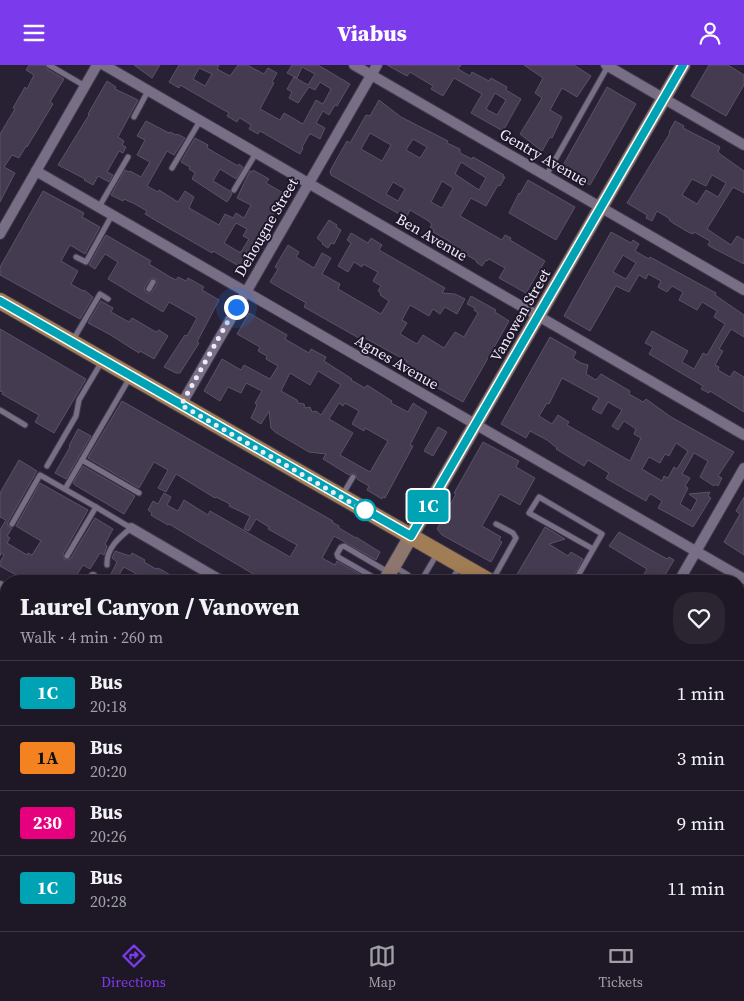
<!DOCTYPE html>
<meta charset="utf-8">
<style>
:root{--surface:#1e1826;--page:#2b2532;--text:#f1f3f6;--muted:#a1a0a7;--line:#3c3743;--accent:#7c3aed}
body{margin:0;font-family:"Source Serif 4",serif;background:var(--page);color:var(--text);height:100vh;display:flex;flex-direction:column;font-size:19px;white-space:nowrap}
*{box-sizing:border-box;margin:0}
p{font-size:16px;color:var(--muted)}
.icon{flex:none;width:28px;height:28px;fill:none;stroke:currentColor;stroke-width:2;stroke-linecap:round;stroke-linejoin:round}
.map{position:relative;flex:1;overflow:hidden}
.side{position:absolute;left:0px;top:510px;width:745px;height:356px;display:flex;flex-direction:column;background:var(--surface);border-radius:20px 20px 0 0;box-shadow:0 2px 12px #0003,0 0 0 1px var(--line)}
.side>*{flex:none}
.badge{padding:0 10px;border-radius:4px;font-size:18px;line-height:32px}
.you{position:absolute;width:25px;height:25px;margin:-12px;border:4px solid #fff;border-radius:50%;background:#1a73e8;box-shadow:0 0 0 8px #1a73e833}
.map>.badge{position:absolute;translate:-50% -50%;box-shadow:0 0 0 2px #fff}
.round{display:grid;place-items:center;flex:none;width:52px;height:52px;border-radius:20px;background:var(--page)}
.overview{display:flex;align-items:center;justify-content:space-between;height:85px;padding:0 20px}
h1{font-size:24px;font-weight:800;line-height:38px}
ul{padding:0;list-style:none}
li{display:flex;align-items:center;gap:15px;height:65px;padding:0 20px;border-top:1px solid var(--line)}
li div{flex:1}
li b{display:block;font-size:19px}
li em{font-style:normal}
li .badge{min-width:55px;font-weight:700;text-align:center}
header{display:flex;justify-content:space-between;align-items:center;height:65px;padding:0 20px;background:var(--accent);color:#fff;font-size:22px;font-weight:800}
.tab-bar{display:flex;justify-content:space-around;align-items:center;height:70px;border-top:1px solid var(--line);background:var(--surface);font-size:14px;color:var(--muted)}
.tab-bar a{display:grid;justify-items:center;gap:2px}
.tab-bar .active{color:var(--accent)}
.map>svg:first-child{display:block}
.green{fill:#4b3414}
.building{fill:#443b51;stroke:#5b5269;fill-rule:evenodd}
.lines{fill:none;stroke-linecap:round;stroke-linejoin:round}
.service-casing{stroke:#423a4c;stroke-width:7}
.minor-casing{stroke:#423a4c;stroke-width:12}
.secondary-casing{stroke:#423a4c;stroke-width:16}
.primary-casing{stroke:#423a4c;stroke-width:18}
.service{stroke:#786f87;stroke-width:5}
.minor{stroke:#786f87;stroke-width:10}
.secondary{stroke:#8d766e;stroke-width:14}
.primary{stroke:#a17d55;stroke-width:16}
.line-casing{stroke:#fff;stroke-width:11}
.line{stroke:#00a3b4;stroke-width:8}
.walk{stroke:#efeaf8;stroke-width:5;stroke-dasharray:0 9}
.stop-dot{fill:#fff;stroke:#00a3b4;stroke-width:2.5}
.labels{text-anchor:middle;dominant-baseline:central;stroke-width:4;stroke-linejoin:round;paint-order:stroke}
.street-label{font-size:15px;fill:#efeaf8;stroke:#1e1629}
</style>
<header><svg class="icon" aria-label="menu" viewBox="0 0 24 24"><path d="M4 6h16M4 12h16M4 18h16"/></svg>Viabus<svg class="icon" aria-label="person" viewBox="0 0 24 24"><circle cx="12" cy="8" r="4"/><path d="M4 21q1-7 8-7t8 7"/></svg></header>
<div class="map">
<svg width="744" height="866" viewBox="0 0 744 866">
<rect width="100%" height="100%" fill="#282033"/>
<path class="green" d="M0,836L6,839V860H27L23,866H0Z"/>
<g class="building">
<path d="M29,0H45L47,4L64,14L50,37L53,39L27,82L26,81L19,93L12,90L4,102L15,108L0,137V69L15,44L13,43L25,22L27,24L34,10L26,5Z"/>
<path d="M134,0H160L152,13Z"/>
<path d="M179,0H219L217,4L230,11L238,0H247L264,9L268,3L277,8L272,17L274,18L260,44L280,55L284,48L303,59L316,35L323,39L331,24L320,17L315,25L309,22L298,38L289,33L292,27L287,24L294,12L308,20L315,9L302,2L297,13L287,8L292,0H318L350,19L337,41L335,40L329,50L323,46L316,58L325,63L320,74L311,69L309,70L302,82L303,83L300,89L260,66L258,69L249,64L251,60L240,53H239L237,57L227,51L229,48L180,20L179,23L169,17ZM199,3L212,9L205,21L193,14Z"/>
<path d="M387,0H461L458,4L470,11L472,7L489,16L491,13L507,22L506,25L521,34L503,66L471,48L482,29L454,13L443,31L431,24L433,21L410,7L407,11ZM495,28L506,35L497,50L486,44Z"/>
<path d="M524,0H574L591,11L577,32L562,23L550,45L562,52L552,73L550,72L542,86L520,69L542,33L535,28L543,13Z"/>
<path d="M709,0H728L744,10V20L726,51L691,31Z"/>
<path d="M107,16L116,22L115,24L138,35L118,72L124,76L122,80L126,82L123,88L119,86L107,107L113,110L109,117L98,111L93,120L84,115L85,114L58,100L89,50L88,49Z"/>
<path d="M607,22L636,39L590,120L561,104Z"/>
<path d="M379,35L401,52L448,76L447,78L460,84V88L472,94L473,92L504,110L503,112H505L500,121L498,120L486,141L471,133L460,151L502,175L505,170L511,173L510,175L545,196L526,228L499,213L505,203L489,194L487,196L486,195L482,201L476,197L477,196L448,179L449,176L433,167L434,165L430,162L432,159L427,155L410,145L406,153L331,110L330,106L347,76L350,78L366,50L370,51ZM370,68L391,80L382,96L361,84ZM413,74L427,82L420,93L406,85ZM461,97L486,113L479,125L455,109ZM442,116L453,123L442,143L431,137ZM393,117L405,124L398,136L386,129Z"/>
<path d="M146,56L169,68L170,67L176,70L177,69L185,73L174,90L167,86L147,121L158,127L159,125L178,137L185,126L194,132L189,143L219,160L225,149L233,153L236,148L244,153L251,140L237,133L250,106L252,107L253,105L269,114L266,118L285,129L242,203L213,186L212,188L165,161L145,149L147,146L135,139L124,134L123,136L111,130L125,105L129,107L130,106L141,112L150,97L137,90L145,75L137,71ZM236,158L247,164L243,171L249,174L241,187H239L224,178Z"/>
<path d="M675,56L684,61L683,63L720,82L718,87L720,89L744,106V128L733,122L707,164L731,180L737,171L744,175V199L711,182L708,180L710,176L694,167L693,169L688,167L673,158L669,155L670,154L657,146L652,156L646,153L647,150L627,138L670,68L669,67ZM712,110L726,118L718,132L706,125L697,139L682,130L692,114L706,121Z"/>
<path d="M195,73L208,80L207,83L238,101L239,99L243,102L236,114L220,104L213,116L230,126L232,129L227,137L192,114L195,108L189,104L190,102L181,97Z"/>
<path d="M528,115L575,142L556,175L509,148L519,128L520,129Z"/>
<path d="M43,126L84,148L82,152L100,162L85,189L70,180L61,196L78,206L71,219L83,226L84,225L93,232L80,254L0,210V202Z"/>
<path d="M329,155L337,160L336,162L341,165L334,179L331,178L328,183L322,179L323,178L317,173Z"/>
<path d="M611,167L631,178L633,175L639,179L635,186L649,194L650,192L716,228L715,230L744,250V272L731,264L719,284L723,286L715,300L719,302L718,305L730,312L734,306L744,312V347L710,326L709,328L701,324L703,321L649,289L653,282L645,278L652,266L688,286L682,297L694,304L703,288L707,290L725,259L714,252L717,246L702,237L697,245L679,235L683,227L672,221L667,227L658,222L661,216L648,209L646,214L639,210L629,227L616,221L590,266L564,251ZM623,190L636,198L626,214L613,207Z"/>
<path d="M351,168L368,178L371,173L382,180L379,185L445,223L442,228L455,229L465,234L457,249L445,242L440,249L433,244L429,251L410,240L402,255L407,258L400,269L417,279L423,270L444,283L455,267L464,272L478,248L474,245L475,243L467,239L471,231L496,245L495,247L509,256L463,337L427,317L429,313L405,299L407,296L365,273L364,276L304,242L306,238L270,217L278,204L275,202L288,180L299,187L296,192L314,203L322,188L331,193L322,209L340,219L338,224L381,249L389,236L380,230L381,228L378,226L381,221L373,216L378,207L363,199L362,202L354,197L348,207L338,201L351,178L347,175Z"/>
<path d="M106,170L151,196L149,199L170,212L176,215L178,212L186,216L188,213L204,222L202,225L219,235L197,277L199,278L180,308H176L164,302L185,270L187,271L197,253L169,237L163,247L108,214L118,197L105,189L95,204L89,200ZM153,213L156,214L157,219L152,227L147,228L145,226V222L150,214Z"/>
<path d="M101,236L113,243L111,247L129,257L132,253L156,267L159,265L168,271L154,294L140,286L139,288L109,269L88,258Z"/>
<path d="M249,248L287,270L285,274L309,288L311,284L326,292L324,296L352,314L351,315L365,323L367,320L392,336L391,338L408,347L413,338L427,347L410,380L413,381L385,433L383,432L382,434L367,425L369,421L357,414L356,409L353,408L349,410L323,394L326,389L309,387L275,367L271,363L269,346L261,359L251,353L257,340L255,338L262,326L246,318L241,328L228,322L220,336L204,326L222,294L241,305L244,300L270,314L278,301L266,294L267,291L258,286L260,282L237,269ZM318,306L341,320L321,350L316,346L312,347L310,342L305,343L304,339L298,338L297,335L281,326L290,308L310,320ZM339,338L343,341L345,338L359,346L352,359L364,366L365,363L388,376L370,407L340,390L353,368L329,354Z"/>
<path d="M0,264L86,314L54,368L35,357L39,350L2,329L3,327L0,326Z"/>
<path d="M550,272L576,287L573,293L581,298L588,300L586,309L596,315L601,309L630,326L629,329L643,337L646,334L671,352L734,387L718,411L722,413L718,421L715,419L714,421L700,412L708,396L694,388L682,409L690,413L685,421L688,423L680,439L691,446L697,435L689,429L710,427L708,431L711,433L693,462L658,443L662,436L651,429L649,430L646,436L607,414L606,413L609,408L588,395L584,401L556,384L557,383L547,375L530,366L526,373L501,359ZM562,313L599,333L592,344L601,349L608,337L622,345L612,361L618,365L624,356L636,364L634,369L641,373L630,396L567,360L569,357L558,350L552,359L539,351L547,338L549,339ZM676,378L688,386L677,404L674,402L668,413L664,411L662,416L642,404L649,392L660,398L665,389L669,391Z"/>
<path d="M122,336L333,456L332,457L339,461V463L356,473V472L380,487L376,495L334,471L322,493L335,500L337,496L365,512L362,516H355L352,514L345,516H265L169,459L168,460L154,452L151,450L152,448L148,445L153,436L158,439L164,428L171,432L167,440L178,446L184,435L208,450L210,446L290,492L297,480L268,464L269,462L256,454L249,466L244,464L250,451L229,441L230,439L216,432L215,433L176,409L166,427L158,423L168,405L154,397L139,423L88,393Z"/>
<path d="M438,362L447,367L433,391L424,386Z"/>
<path d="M78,364L91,371L66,414L55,408L70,382L69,381Z"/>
<path d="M483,377L519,396L516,402L535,413L520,440L500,429L482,461L501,472L499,475L502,477L491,497L442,470L437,464L456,429L454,428Z"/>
<path d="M19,395L37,406L8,457V461L12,463L7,471L10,473L7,478L27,490L28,488L32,490L41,476L16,461L40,418L88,445L63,489L64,494L67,495L71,493L95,453L113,464L105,479L107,481L104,490L100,488L90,504L83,500L73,516H27L0,501V497L4,490L1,488L0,491V465L6,455L0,452V428Z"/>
<path d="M83,401L135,431L124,449L75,420L73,418Z"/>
<path d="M744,432V490L724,477L740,449L736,446Z"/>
<path d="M545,462L565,474L549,479L568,491L571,487L583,494L571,516H525L516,511Z"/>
<path d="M619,467L667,494L669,492L674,495L665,510L663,509L659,516H655L644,509L647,504L609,481Z"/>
<path d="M115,486L130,491L132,488L145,495L144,497L156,504L157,503L162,505L180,516H149L124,502L115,516L109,513L117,497L112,493Z"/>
</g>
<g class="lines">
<defs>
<g id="service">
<path d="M49,0L85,21"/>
<path d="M134,52L148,26"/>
<path d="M172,103L200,56"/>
<path d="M546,111L608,1"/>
<path d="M234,125L256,88"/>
<path d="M99,142L128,92"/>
<path d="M76,192L86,197L112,150"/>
<path d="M149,224L153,217"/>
<path d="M73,275L100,229L108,234"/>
<path d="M0,345L25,360"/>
<path d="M82,395L139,428"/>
<path d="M47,401L76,351L79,335L101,298"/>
<path d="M65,424L129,314"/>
<path d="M343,429L353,412"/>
<path d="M96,442L131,463C119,473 106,483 107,500"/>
<path d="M12,459L40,410L96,442L67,491"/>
<path d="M395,502L408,510L407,516"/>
<path d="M380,516L338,492L337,489L341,482L344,481L388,507"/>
<path d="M421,516L437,489"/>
<path d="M451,516L460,501"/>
<path d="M461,516L467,507"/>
<path d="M492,516L516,473L513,468L496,459"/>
<path d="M575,516L602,469L539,432L529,448L593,484"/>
<path d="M739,596L744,598"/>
<path d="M739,834L744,837"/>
<path d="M84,866L88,860"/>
<path d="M259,866L262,860"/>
</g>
<g id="minor">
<path d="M104,0L744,370"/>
<path d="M354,0L744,225"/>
<path d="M606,0L744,80"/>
<path d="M36,106L744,514"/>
<path d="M0,169L97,0"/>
<path d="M181,340L377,0"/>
<path d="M131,463L222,516"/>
<path d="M90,516L93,512"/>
<path d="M679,516L744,403"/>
<path d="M0,521L6,525"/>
<path d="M0,670L6,660"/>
<path d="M0,822L6,826"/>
<path d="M66,860L76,866"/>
<path d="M319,860L330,866"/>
<path d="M564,860L575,866"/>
<path d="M477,866L481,860"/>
</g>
<g id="secondary">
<path d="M385,516L683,0"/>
<path d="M183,866L187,860"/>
</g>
<g id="primary">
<path d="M0,236L489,516"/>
<path d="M739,660L744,663"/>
</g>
</defs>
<use href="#service" class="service-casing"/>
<use href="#minor" class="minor-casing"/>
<use href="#secondary" class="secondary-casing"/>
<use href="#primary" class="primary-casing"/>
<use href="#service" class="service"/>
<use href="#minor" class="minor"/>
<use href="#secondary" class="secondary"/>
<use href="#primary" class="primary"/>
</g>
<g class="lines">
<defs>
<path id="line" d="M0,236L411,471L683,0"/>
</defs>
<use href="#line" class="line-casing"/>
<use href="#line" class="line"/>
<path class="walk" d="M236,242L181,340L369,448L365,445"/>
</g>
<circle class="stop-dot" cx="365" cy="445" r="10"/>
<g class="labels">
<g class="street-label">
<text transform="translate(544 92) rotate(30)">Gentry Avenue</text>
<text transform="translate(266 162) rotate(-60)">Dehougne Street</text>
<text transform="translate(432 172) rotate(30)">Ben Avenue</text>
<text transform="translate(520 250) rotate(-60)">Vanowen Street</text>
<text transform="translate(397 297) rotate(30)">Agnes Avenue</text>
</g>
</g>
</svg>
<div class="you" style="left:236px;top:242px"></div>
<b class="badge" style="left:428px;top:441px;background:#00a3b4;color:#fff">1C</b>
<section class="side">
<div class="overview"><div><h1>Laurel Canyon / Vanowen</h1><p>Walk · 4 min · 260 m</p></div><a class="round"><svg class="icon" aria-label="heart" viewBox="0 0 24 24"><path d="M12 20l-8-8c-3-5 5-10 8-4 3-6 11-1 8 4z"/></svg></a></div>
<ul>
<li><span class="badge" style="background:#00a3b4;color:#fff">1C</span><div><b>Bus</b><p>20:18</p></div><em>1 min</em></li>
<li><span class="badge" style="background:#f58220;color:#111">1A</span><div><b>Bus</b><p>20:20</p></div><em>3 min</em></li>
<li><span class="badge" style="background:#e6007e;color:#fff">230</span><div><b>Bus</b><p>20:26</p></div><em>9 min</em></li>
<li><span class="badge" style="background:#00a3b4;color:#fff">1C</span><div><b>Bus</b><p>20:28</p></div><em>11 min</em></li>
</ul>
</section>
</div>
<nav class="tab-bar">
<a class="active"><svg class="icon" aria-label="directions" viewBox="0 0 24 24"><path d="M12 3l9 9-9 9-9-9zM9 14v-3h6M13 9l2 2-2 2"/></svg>Directions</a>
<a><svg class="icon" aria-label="map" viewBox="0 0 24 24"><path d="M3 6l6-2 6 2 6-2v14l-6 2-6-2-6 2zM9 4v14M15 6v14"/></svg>Map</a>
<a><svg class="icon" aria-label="tickets" viewBox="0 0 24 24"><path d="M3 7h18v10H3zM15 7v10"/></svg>Tickets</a>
</nav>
